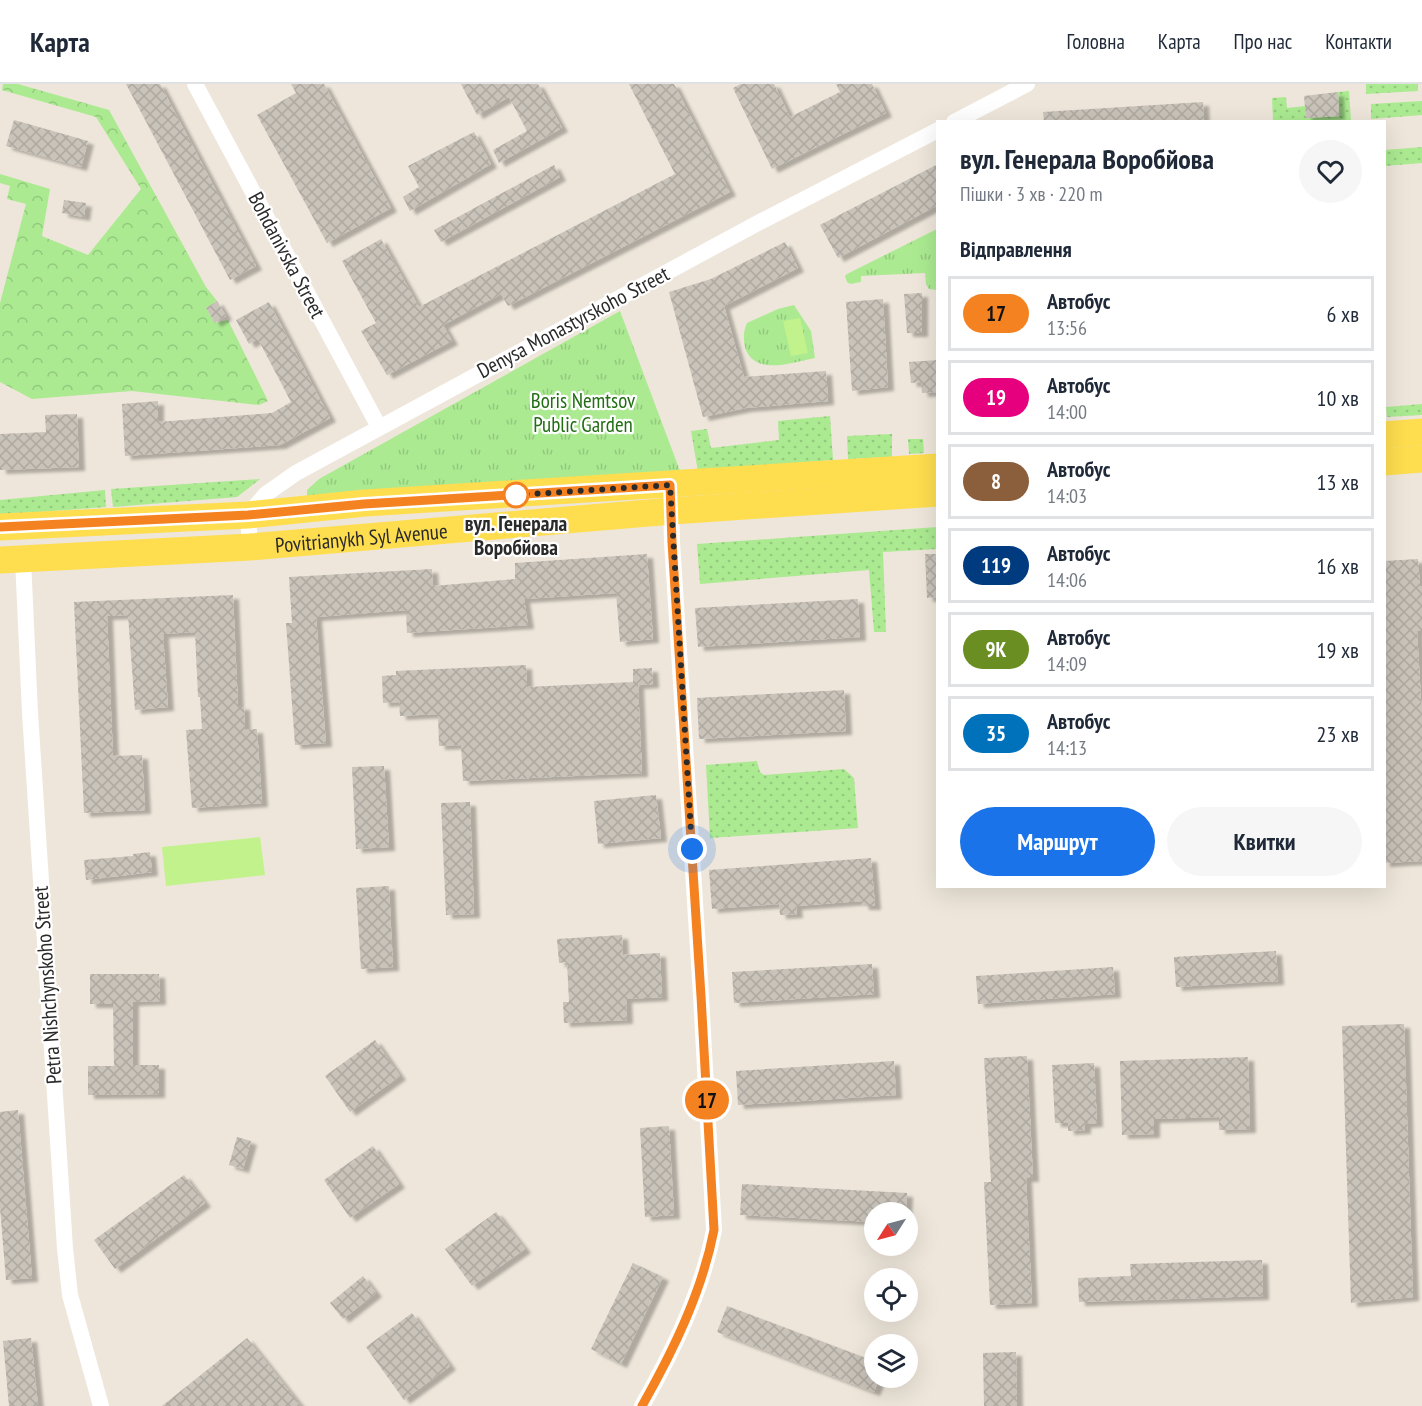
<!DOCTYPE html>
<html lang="uk">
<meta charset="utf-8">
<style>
:root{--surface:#fff;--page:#f6f6f7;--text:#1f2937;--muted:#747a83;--line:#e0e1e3;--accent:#1a73e8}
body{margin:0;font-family:"PT Sans Narrow",sans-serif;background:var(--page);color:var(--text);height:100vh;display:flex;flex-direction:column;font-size:22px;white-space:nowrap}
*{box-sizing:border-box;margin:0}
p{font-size:20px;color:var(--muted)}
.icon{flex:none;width:33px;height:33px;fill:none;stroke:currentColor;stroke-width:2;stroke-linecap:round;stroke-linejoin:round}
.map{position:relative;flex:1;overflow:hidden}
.side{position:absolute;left:936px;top:36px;width:450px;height:768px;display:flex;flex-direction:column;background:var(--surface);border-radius:0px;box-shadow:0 6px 24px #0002}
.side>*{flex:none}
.badge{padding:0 12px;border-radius:20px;font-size:21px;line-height:39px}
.needle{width:39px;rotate:234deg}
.controls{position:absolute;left:864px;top:1118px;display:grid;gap:12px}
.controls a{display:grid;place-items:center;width:54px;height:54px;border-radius:50%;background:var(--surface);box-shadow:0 6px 24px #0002;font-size:30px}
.you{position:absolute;width:30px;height:30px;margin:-15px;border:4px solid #fff;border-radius:50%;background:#1a73e8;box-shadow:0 0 0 9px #1a73e833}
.map>.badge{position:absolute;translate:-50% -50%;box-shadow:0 0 0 3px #fff}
h2{padding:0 24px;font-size:22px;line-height:54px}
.round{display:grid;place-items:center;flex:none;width:63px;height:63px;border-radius:32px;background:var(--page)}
.overview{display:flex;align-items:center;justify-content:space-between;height:102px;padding:0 24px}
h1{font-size:28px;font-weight:700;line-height:45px}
.action{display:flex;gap:12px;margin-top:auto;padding:12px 24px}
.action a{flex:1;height:69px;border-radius:36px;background:var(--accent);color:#fff;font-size:24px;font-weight:700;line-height:69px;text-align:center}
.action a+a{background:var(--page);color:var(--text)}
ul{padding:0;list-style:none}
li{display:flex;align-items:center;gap:18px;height:75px;margin:0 12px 9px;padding:0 12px;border:3px solid var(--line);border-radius:0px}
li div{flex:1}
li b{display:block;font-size:22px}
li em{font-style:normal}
li .badge{min-width:66px;font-weight:700;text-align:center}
header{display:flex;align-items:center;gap:36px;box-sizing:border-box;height:84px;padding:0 30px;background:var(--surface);border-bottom:2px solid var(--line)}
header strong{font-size:28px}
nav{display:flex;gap:33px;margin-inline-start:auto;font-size:21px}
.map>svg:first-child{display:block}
.grass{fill:url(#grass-dots)}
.forest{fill:url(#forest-crowns)}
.park{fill:url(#park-tufts)}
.pitch{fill:#c2f28c}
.building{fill:url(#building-cross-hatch);filter:url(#shadow)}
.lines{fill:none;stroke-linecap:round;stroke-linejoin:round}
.minor{stroke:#fff;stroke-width:16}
.primary{stroke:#fedd4f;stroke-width:27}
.line-casing{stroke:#fff;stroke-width:14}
.line{stroke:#f58220;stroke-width:9}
.walk{stroke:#2a2a2a;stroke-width:6;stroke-dasharray:0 10.8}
.stop-dot{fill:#fff;stroke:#f58220;stroke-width:3}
.labels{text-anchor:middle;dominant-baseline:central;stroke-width:4.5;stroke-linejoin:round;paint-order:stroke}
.street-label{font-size:21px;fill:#2a2a2a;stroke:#fff}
.park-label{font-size:21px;fill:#226e13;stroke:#fff}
.stop-label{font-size:21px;font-weight:bold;fill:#2a2a2a;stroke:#fff}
</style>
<header>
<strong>Карта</strong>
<nav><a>Головна</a><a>Карта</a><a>Про нас</a><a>Контакти</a></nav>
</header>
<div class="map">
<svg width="1422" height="1322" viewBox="0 0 1422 1322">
<defs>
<pattern id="grass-dots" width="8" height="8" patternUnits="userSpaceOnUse" patternTransform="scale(1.5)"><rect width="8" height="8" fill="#abea91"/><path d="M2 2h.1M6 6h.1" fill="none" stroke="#93c97d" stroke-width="1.8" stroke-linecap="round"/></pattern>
<pattern id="forest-crowns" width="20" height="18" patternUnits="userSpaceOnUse" patternTransform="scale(1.5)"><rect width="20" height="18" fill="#abea91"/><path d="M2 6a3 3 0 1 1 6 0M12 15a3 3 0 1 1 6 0" fill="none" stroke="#93c97d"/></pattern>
<pattern id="park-tufts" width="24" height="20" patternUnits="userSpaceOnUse" patternTransform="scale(1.5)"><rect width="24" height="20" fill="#abea91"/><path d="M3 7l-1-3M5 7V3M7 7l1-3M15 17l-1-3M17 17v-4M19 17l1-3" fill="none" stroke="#93c97d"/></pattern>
<pattern id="building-cross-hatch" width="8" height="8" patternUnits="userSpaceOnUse" patternTransform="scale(1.5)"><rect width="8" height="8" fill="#c9c3ba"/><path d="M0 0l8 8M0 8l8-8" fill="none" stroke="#ada8a0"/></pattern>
<filter id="shadow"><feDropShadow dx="6" dy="4" stdDeviation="1.5" flood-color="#0004"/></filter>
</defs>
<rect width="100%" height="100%" fill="#eee6da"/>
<g class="grass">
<path d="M1366,0H1418V7L1366,10Z"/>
<path d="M1349,7L1351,37H1273L1272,14L1286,13L1287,24L1305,22L1306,34L1339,32L1338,8Z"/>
<path d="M1422,17V31L1371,35V20Z"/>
<path d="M1422,63V79L1385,82V66Z"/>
<path d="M1422,320V331L1387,333L1386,323Z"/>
<path d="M830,332L833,376L698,388L691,347L707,345L711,364L779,356L778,337Z"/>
<path d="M892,350V373L848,375L847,352Z"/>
<path d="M908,355H923L924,369L909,370Z"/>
<path d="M260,395L237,413L113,423L111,405Z"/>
<path d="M105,406L106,423L0,431V416Z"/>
<path d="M937,443V465L883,468L886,548H874L869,486L700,500L697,460Z"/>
<path d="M757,677L760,688L764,691L844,685L854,694L858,744L710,754L706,681Z"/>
</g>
<path class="forest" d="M3,0H18L109,26L206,203L217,217L206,224L215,239L228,236L268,317L259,321L132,307L32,315L0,298V219L26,120L7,115L10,102L0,99V90L50,105L42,152L88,171L141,105L96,33L2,6Z"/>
<g class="park">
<path d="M937,145V206L929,205L926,200L925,189L861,192V198L850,200L847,198L845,192L847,190Z"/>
<path d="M794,221L811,247L815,274C794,278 757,292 746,266C743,257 743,248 747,239L778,225Z"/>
<path d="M620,227L680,387L307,412V406L319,395Z"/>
</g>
<g class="pitch">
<path d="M800,234L808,269L791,272L783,237Z"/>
<path d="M260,753L265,791L166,802L162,763Z"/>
</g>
<g class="building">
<path d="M126,0H160L256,182L230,196Z"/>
<path d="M291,0H324L391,124L327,159L257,31L296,9Z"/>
<path d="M461,0H538L562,44L499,79L493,66L527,47L509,13L477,31Z"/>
<path d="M629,0H674L730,108L508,222L501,210L443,241L452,257L387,291L361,247L376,239L342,177L381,155L419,223L675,90Z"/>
<path d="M741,0H774L790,33L840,8L836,0H872L886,29L772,85L733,4Z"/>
<path d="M1338,8L1339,32L1306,34L1304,12Z"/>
<path d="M1203,18L1204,38H1044L1043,28Z"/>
<path d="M14,36L88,57L81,83L6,62Z"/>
<path d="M474,48L491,80L410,127L403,113L419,103L408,82Z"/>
<path d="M938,80V121L838,174L820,141Z"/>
<path d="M554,81L560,93L441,158L434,146Z"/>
<path d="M64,116L86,119L84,133L62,129Z"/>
<path d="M785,158L798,184L724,222L744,293L826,287L828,317L746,324L703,333L669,208L711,195Z"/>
<path d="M922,209V249H907L904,210Z"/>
<path d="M883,215L888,303L852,307L846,218Z"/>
<path d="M217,217L226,232L215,239L206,224Z"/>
<path d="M269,218L330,334L280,361L125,372L122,320L158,317V338L272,329L291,318L258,255L249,260L236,236Z"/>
<path d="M938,276V308L922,309L921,298L911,299L909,278Z"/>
<path d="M77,330L79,383L0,386V350L46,348L45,331Z"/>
<path d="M647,470L653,555L620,558L616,509L524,515L528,541L407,549L406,526L316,533L326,659L295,661L286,539H292L289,493L432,485L433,502L515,495V479Z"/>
<path d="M925,470H938V513L927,514Z"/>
<path d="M1418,475L1420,503L1422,502V547H1417L1422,633V777L1384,779V477Z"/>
<path d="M233,511L238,622H244L245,646L257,645L262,719L192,724L186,646L202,645L200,613H198L195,548L163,550L168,623L135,626L128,531L107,532L113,672L142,671L145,726L84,729L74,518Z"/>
<path d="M858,515L860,553L698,563L695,524Z"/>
<path d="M526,581L527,603L633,598V585L652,584L653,600L638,601L642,689L463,697L461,661L439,662L438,630L400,632L399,618L383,619L382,592L396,591V587Z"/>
<path d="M844,606L846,647L699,655L697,614Z"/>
<path d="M384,682L389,763L356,765L352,683Z"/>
<path d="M656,711L661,754L598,760L594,717Z"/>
<path d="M470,718L474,830L446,831L441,719Z"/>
<path d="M150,768L152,788L86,796L84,776L133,772V770Z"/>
<path d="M871,774L875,822H863L862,817L796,822L797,830L780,831L779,820L712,825L709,786Z"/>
<path d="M389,802L393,883L361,885L356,804Z"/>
<path d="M622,851L623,871L660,869L662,913L626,915L627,936L564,939L563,918H569L567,878L559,879L557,855Z"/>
<path d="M1276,867L1278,897L1176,903L1174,873Z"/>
<path d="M872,880L874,910L734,919L732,888Z"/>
<path d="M1113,883L1115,910L978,920L976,892Z"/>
<path d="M90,890H159L160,917L133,918V981H159V1010L88,1011V982H114L113,920H90Z"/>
<path d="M1404,940L1413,1213L1351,1219L1342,942Z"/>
<path d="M375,956L400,992L350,1028L325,992Z"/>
<path d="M1027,972L1033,1094H1026L1032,1219L990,1221L984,1098H991L984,974Z"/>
<path d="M1248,973L1250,1045L1219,1046V1033L1154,1035V1050L1122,1051L1120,977Z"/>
<path d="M894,977L896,1011L738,1021L736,987Z"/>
<path d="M1094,979L1097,1039L1085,1040V1046L1068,1047V1039H1055L1052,981Z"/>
<path d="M18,1026L32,1194L6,1196L0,1124V1028Z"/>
<path d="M669,1042L674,1131L645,1133L640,1044Z"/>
<path d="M237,1053L251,1057L243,1085L229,1081Z"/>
<path d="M373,1062L399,1100L350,1134L324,1096Z"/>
<path d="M184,1091L205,1119L115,1185L94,1156Z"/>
<path d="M742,1100L907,1109L906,1128H874V1138L740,1131Z"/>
<path d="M496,1128L525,1165L472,1202L445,1165Z"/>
<path d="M1262,1176L1263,1212L1079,1218L1078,1194L1131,1192L1130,1180Z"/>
<path d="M633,1179L663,1193L621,1280L591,1265Z"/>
<path d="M363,1192L376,1209L343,1235L330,1219Z"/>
<path d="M727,1222L874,1277V1293H880L874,1308L717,1248Z"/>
<path d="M412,1229L450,1282L404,1316L366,1263Z"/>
<path d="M31,1254L38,1322H9L3,1257Z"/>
<path d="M247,1254L301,1322H162Z"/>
<path d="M1016,1268L1017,1322H984L983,1269Z"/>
</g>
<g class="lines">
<g class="minor">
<path d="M195,0L379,343"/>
<path d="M954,38L1027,0"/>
<path d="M250,463L248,431L266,410L296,389L756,140L938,46"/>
<path d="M23,475L30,629L65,1164L70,1211L101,1322"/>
<path d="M642,1322C673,1267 702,1208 714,1146L701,912L672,458L671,420"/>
</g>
<g class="primary">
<path d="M1384,351L1422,348"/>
<path d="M1384,378L1422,375"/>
<path d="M0,443L248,431L365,419L938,383"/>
<path id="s1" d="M0,476L250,463L672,427L938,409"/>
</g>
</g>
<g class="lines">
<defs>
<path id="line" d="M0,443L248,431L364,420L670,401L672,458L701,912L714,1146C702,1208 673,1267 642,1322"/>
</defs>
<use href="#line" class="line-casing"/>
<use href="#line" class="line"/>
<path class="walk" d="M516,411L670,401L692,765"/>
</g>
<circle class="stop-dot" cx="516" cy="411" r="12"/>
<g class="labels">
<g class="street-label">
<text transform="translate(287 171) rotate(62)">Bohdanivska Street</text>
<text transform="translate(573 238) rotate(-28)">Denysa Monastyrskoho Street</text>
<text stroke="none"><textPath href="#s1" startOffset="362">Povitrianykh Syl Avenue</textPath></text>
<text transform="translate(47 901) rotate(-94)">Petra Nishchynskoho Street</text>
</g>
<g class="park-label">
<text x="583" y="316">Boris Nemtsov<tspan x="583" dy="24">Public Garden</tspan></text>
</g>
<g class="stop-label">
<text x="516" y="439">вул. Генерала<tspan x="516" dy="24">Воробйова</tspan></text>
</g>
</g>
</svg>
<div class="controls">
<a><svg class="needle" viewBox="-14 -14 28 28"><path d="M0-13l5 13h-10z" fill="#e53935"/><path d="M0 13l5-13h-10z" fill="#747a83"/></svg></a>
<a><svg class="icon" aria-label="locate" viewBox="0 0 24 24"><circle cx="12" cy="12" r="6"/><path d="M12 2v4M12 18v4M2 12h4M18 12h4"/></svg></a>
<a><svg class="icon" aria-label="layers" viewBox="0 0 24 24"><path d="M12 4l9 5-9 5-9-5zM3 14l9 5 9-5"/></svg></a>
</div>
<div class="you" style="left:692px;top:765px"></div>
<b class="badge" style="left:707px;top:1016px;background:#f58220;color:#111">17</b>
<section class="side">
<div class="overview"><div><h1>вул. Генерала Воробйова</h1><p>Пішки · 3 хв · 220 m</p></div><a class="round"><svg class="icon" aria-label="heart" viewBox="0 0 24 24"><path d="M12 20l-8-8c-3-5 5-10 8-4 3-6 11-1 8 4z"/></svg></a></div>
<h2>Відправлення</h2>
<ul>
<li><span class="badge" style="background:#f58220;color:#111">17</span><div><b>Автобус</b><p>13:56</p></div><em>6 хв</em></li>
<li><span class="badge" style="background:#e6007e;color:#fff">19</span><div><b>Автобус</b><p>14:00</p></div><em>10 хв</em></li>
<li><span class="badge" style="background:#8b5e3c;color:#fff">8</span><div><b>Автобус</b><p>14:03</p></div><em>13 хв</em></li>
<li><span class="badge" style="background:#003b80;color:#fff">119</span><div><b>Автобус</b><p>14:06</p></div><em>16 хв</em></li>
<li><span class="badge" style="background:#6b8e23;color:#fff">9К</span><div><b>Автобус</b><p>14:09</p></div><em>19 хв</em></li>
<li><span class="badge" style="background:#0072bc;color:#fff">35</span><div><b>Автобус</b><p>14:13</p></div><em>23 хв</em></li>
</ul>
<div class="action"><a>Маршрут</a><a>Квитки</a></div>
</section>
</div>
